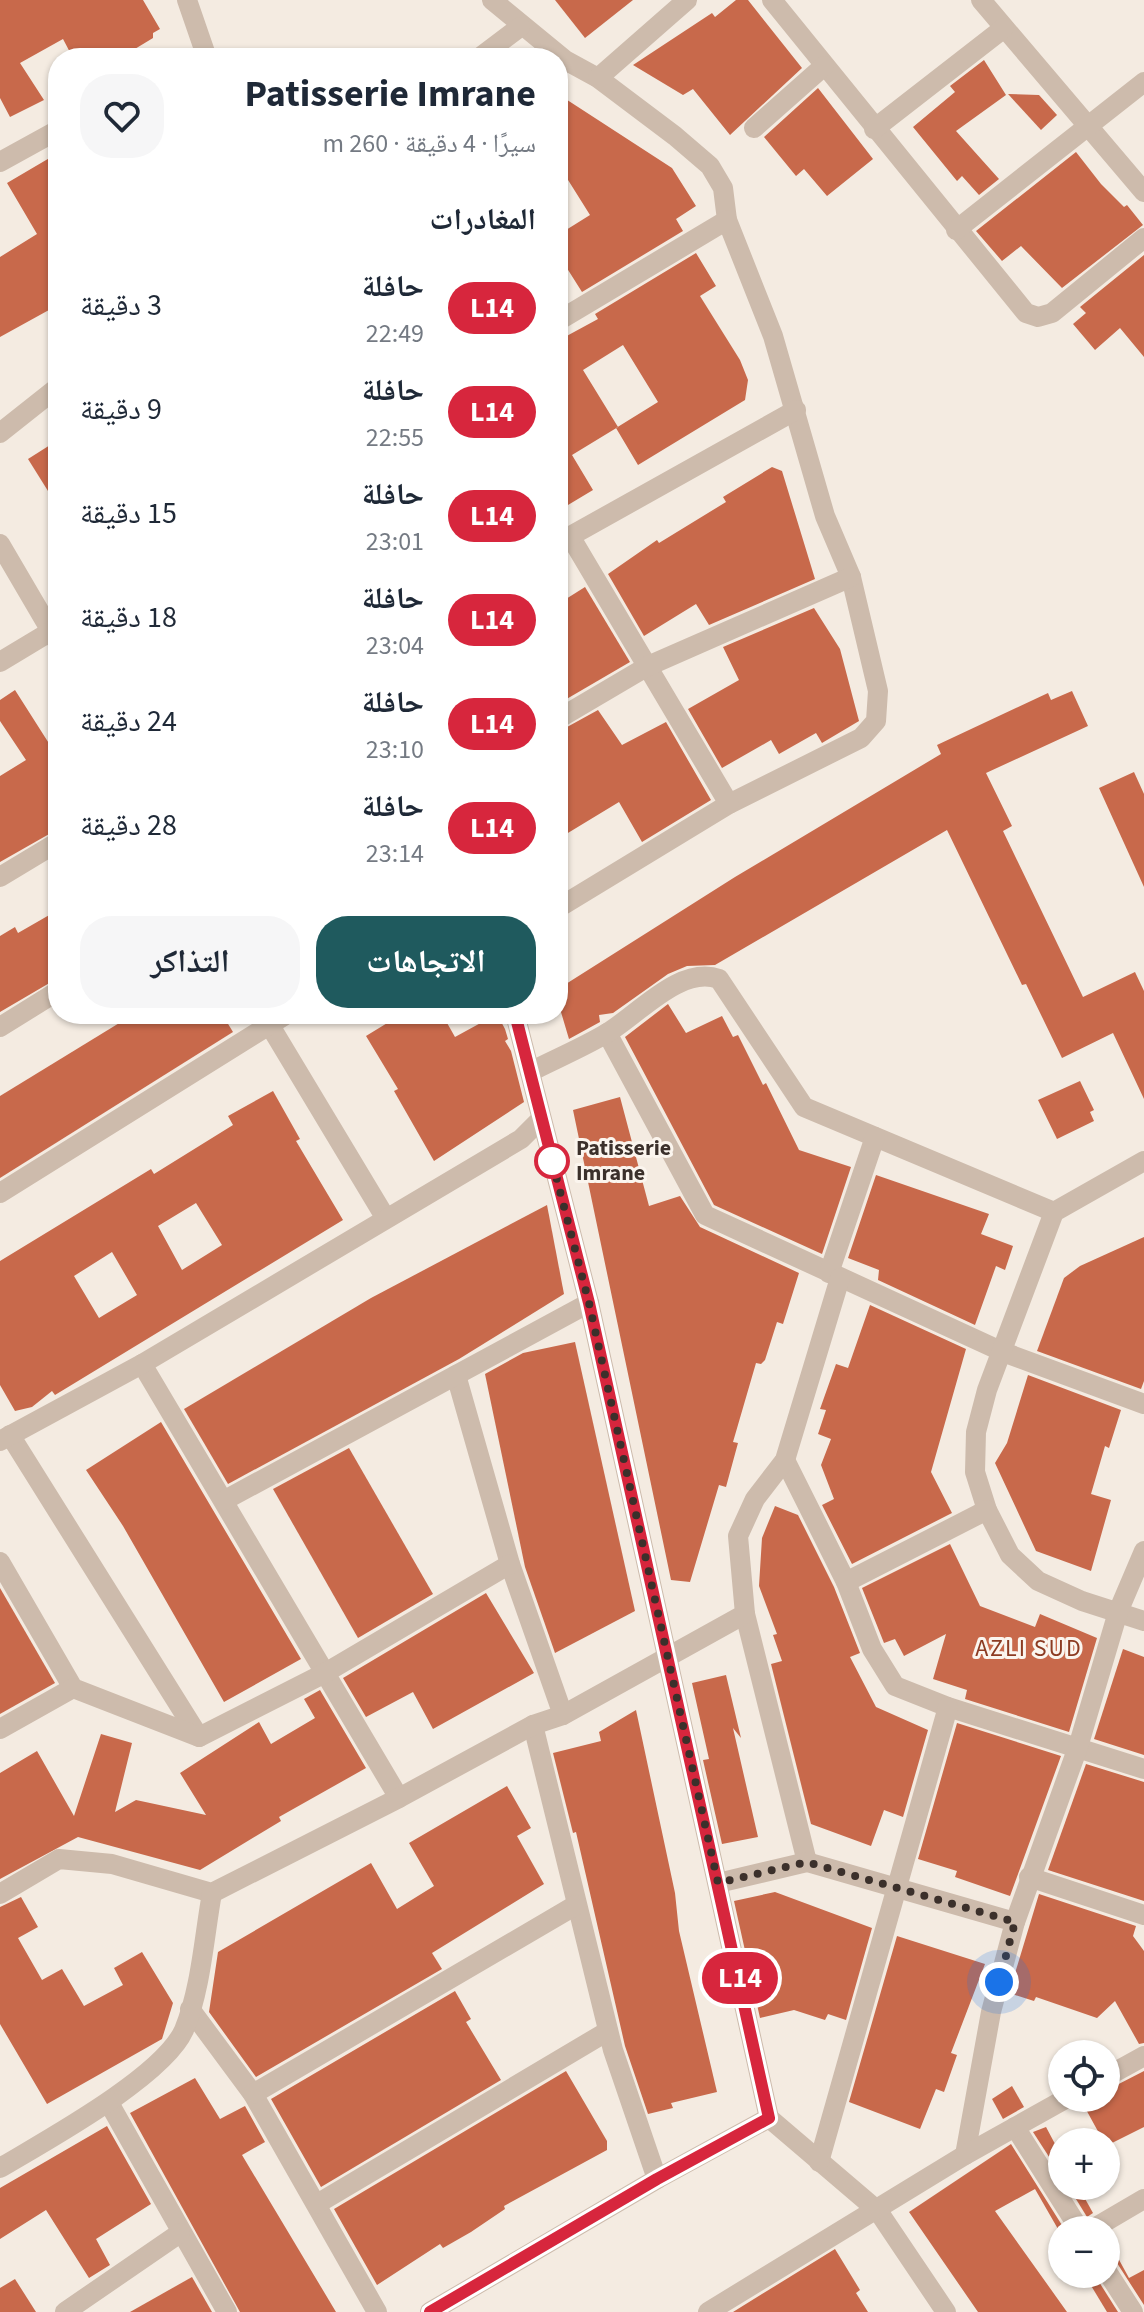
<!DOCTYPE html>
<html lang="ar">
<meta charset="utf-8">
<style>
:root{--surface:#fff;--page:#f6f6f7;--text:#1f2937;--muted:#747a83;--accent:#1f5a5e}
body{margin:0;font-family:"Source Sans 3","Noto Naskh Arabic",sans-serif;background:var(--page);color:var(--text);direction:rtl;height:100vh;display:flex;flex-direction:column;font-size:30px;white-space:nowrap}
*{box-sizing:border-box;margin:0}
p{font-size:26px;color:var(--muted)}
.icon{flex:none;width:44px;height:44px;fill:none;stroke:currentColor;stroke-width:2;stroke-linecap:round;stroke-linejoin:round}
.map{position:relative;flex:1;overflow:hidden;direction:ltr}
.side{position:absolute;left:48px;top:48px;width:520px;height:976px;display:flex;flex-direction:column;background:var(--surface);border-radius:32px;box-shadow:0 2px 6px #0004;direction:rtl}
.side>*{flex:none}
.badge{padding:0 16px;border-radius:26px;font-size:28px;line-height:52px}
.tools{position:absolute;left:1048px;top:2040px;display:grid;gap:16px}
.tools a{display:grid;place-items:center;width:72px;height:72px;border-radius:50%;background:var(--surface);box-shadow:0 2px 6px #0004;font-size:40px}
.you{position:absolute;width:40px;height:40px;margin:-20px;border:6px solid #fff;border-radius:50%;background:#1a73e8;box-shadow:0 0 0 12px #1a73e833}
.map>.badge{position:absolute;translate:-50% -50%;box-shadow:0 0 0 4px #fff}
h2{padding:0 32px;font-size:30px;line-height:72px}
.round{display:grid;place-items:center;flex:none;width:84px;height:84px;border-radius:32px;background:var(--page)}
.overview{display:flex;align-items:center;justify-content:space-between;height:136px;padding:0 32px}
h1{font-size:38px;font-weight:700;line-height:60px}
.action{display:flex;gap:16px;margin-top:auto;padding:16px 32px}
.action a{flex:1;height:92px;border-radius:32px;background:var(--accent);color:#fff;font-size:32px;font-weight:700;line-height:92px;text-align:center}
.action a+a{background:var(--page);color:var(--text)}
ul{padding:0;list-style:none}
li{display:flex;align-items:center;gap:24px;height:104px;padding:0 32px}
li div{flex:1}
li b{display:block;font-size:30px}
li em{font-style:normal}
li .badge{min-width:88px;font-weight:700;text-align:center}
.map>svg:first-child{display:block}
.building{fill:#c8694b;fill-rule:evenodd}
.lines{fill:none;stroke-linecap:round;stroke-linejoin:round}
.street{stroke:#cdbbac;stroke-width:20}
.line-casing{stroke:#fff;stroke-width:18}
.line{stroke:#d7263d;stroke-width:12}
.walk{stroke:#3b302b;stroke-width:8;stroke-dasharray:0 14.4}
.stop-dot{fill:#fff;stroke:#d7263d;stroke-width:4}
.labels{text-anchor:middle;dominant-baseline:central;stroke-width:6;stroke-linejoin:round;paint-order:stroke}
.stop-label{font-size:22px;font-weight:bold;fill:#3b302b;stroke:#fbf5ee;text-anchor:start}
.neighbourhood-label{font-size:24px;letter-spacing:2px;fill:#8c3b22;stroke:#fbf5ee}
</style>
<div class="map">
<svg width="1144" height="2312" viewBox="0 0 1144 2312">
<rect width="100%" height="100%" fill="#f4ebe1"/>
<g class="building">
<path d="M0,0H143L160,29L153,33V38L120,58H73L63,39L20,63L44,100L10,117L0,98Z"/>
<path d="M555,0H633L585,38Z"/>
<path d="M736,0H748L802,68L730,135L693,89L683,95L633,65L712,13L715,17Z"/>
<path d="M984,60L1006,95L956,131L999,179L979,195L962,176L957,181L913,127L955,92L950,86Z"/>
<path d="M818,88L873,159L827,196L804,169L796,176L764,137Z"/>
<path d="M558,94L672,168L696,206L676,219L683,231L582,292L558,254V235L590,215L558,164Z"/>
<path d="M1008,94L1039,95L1057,115L1041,130Z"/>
<path d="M1076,152L1101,184L1124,207L1127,205L1143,225L1062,288L1021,246L1002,261L976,231Z"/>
<path d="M58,153V305L0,337V257L37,234L7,183Z"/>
<path d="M696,253L716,286L700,296L740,360L748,380L745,400L638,465L616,428L658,402L623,345L583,370L618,427L572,455L593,490L558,511V334L563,338L598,319L595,314Z"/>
<path d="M1144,255V357L1120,328L1095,350L1073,324L1086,313L1080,307Z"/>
<path d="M58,440V507L28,459Z"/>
<path d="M772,467L782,471L815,579L709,625L696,604L644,636L608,574L657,540L659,543L726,502L723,497Z"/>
<path d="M585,587L630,662L558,704V604Z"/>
<path d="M814,608L840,649L859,721L822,743L816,733L779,754L771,740L722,768L688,709L739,680L723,647Z"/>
<path d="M15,690L50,745L58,740V829L0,862V776L26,760L0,721V700Z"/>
<path d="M1072,691L1088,726L986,773L1012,826L1003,831L1083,997L1135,972L1144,991V1099L1113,1033L1062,1058L1026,984L1022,985L947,830L715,965L687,966L668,974L613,1013L599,1015L600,1022L569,1039L558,1002V989L735,877L941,754L937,745L1048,693L1051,700Z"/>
<path d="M598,710L622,745L666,722L711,800L642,842L619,802L558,839V732Z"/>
<path d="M1134,772L1144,794V887L1099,788Z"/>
<path d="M58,910V978L0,1012V936L15,927L18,933Z"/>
<path d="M668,1004L686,1033L722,1016L733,1037L738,1035L763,1085L766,1083L799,1150L851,1167L822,1254L714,1205L625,1037Z"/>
<path d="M134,1014H222L233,1032L0,1178V1096Z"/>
<path d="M402,1014H442L455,1037L497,1014L505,1029L508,1039L505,1041L511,1051L524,1102L434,1161L394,1091L398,1089L366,1036Z"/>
<path d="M1080,1081L1094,1110L1090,1112L1094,1121L1057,1139L1038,1100Z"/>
<path d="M273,1091L300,1139L296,1141L343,1220L55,1395L52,1391L32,1407L15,1411L0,1385V1261L151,1169L154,1174L233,1125L228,1116ZM196,1203L222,1245L182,1270L158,1226ZM112,1252L137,1295L99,1318L74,1276Z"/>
<path d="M620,1097L649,1206L680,1196L700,1227L799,1273L783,1324L777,1322L765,1360L761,1364L756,1363L733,1442L738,1443L726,1487L719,1485L690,1582L671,1580L573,1110Z"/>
<path d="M876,1175L989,1214L981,1234L1013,1246L1005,1270L996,1266L975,1325L878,1280L879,1270L848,1258Z"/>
<path d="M547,1205L564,1294L459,1359L228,1484L184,1409L371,1298Z"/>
<path d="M1144,1237V1381L1141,1389L1037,1351L1064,1278L1080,1266Z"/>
<path d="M870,1305L966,1349L931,1472L952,1513L852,1564L822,1505L834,1499L821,1465L831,1439L818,1434L826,1410L820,1409L836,1364L848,1368Z"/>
<path d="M575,1342L635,1611L555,1653L525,1567L485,1374L523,1353Z"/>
<path d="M1028,1375L1121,1410L1109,1448L1105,1446L1091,1494L1111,1500L1091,1571L1036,1551L995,1463L1007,1443Z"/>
<path d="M161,1422L301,1659L224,1702L123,1526L86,1470Z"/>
<path d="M349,1448L433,1594L358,1638L273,1489Z"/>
<path d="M775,1506L798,1515L834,1587L860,1653L850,1657L876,1707L928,1730L903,1817L884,1810L871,1846L811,1824L771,1664L782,1661L773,1635L777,1634L759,1586L762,1538Z"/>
<path d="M950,1544L980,1606L1035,1627L1040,1614L1097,1638L1069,1732L965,1699L967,1690L933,1679L946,1634L904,1656L895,1639L884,1643L862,1588Z"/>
<path d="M0,1588L55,1683L0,1714Z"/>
<path d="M486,1593L534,1673L433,1729L413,1692L366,1717L343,1678Z"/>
<path d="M1123,1649L1144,1657V1755L1094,1739Z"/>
<path d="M726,1675L741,1738L733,1728L758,1837L722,1844L703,1760L709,1759L692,1683Z"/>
<path d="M320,1690L366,1768L279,1817L281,1821L200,1870L78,1837L0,1879V1773L37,1751L74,1816L101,1734L132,1743L115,1812L136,1800L206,1815L180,1773L259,1722L271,1744L315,1718L304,1699Z"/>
<path d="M636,1710L675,1893L679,1931L717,2092L671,2103L673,2108L648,2114L625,2046L576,1832L573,1833L553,1753L601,1741L599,1732Z"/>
<path d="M957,1723L1061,1756L1010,1896L955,1877L957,1871L918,1859Z"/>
<path d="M1086,1764L1144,1782V1901L1048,1870Z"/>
<path d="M507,1786L531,1828L517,1836L544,1884L432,1953L442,1969L256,2077L209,2012L218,1952L371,1863L397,1909L434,1886L409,1843Z"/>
<path d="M775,1892L872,1928L846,2020L828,2014L825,2020L794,2010L760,2018L734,1901Z"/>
<path d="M1039,1894L1136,1926L1133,1936L1144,1951V2043L1139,2044L1115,2001L1097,2018L1036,1997L1034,2001L1009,1993Z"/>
<path d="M21,1897L38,1927L18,1938L42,1980L62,1969L84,2006L123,1985L114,1968L142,1952L173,2003L162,2039L47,2104L0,2024V1907Z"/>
<path d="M897,1936L985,1964L951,2053L957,2055L944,2092L936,2089L920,2129L849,2102Z"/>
<path d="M455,1991L471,2019L466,2022L501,2080L321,2187L271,2099Z"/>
<path d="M566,2071L607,2141V2150L504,2206L505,2209L471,2232L443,2248L440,2244L377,2285L334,2209Z"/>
<path d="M1144,2071V2127L1106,2146L1083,2104L1106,2098L1109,2089Z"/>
<path d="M195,2078L220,2119L245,2106L265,2142L242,2155L336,2312H240L130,2113Z"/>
<path d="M1012,2086L1024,2107L1003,2119L992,2099Z"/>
<path d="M107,2126L151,2204L96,2239L110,2265L89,2278L46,2210L0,2239V2188Z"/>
<path d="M1046,2127L1062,2157V2177L1033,2132Z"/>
<path d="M1011,2144L1065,2230L1062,2236L1035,2189L995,2211L1067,2312H978L909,2212Z"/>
<path d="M1068,2186H1078L1093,2213L1087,2217Z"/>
<path d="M1106,2236L1129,2278L1144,2270V2305L1117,2263L1106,2257Z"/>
<path d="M835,2249L860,2290L856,2293L868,2312H733Z"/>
<path d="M1084,2274H1094L1118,2312H1107Z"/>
<path d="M192,2277L212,2312H130Z"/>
<path d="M15,2279L36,2312H0V2288Z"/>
</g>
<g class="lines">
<g class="street">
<path d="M187,0L207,58"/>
<path d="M492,0L565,60L598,78L675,136L710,166L723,188L727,220L773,336L825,516L851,577L878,691L876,721L861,738L729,804L558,908"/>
<path d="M772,0L1026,313L1038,317L1052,313L1144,238"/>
<path d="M981,0L1144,192"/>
<path d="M479,58L520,27"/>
<path d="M598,78L687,0"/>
<path d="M754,128L824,66"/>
<path d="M874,129L1004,28"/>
<path d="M0,162L58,130"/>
<path d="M956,230L1144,82"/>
<path d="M558,321L727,220"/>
<path d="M0,433L58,387"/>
<path d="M570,536L729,804"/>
<path d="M558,543L796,410"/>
<path d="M0,544L58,643"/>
<path d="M0,662L58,627"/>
<path d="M558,719L648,666L851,577"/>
<path d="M0,877L58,842"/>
<path d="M263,1014L385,1217"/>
<path d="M515,1014L589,1303L769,2118L878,2211L946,2312"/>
<path d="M0,1027L58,991"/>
<path d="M607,1033L705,1215L1003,1352L1144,1404"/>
<path d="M530,1072C555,1059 582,1048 607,1033C638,1015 680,965 719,979L804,1107L1054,1212"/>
<path d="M1144,1161L1054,1212L987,1390L976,1432L975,1472L987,1510L1010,1555L1038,1581L1082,1601L1144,1621"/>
<path d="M0,1193L287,1014"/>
<path d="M829,1273L875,1137"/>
<path d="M142,1364L399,1798"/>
<path d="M456,1375L510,1564L563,1715"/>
<path d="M10,1435L199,1737"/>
<path d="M0,1441L142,1364L521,1139L541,1119"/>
<path d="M785,1460L846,1582L872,1649L895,1686L948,1707L1144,1769"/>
<path d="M225,1500L589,1303"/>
<path d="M0,1562L73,1688L199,1737L325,1673L510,1564"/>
<path d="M846,1582L987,1510"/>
<path d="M745,1614L807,1862"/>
<path d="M533,1725L613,2050L657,2179"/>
<path d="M0,1729L73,1688"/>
<path d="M1029,1877L1144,1915"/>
<path d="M718,1883L807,1862L1015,1922"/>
<path d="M0,1894L59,1859L112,1864L212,1893L399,1798L533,1725L563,1715L745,1614L738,1536L755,1499L785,1460L840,1278"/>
<path d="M190,2009L253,2094L377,2312"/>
<path d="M1106,2077L1144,2056"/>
<path d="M253,2094L576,1905"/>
<path d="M109,2103L227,2312"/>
<path d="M1015,2127L1080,2230"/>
<path d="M965,2155L991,2012L1015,1922L1078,1747L1118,1612L1144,1551"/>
<path d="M819,2162L948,1707"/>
<path d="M0,2168C45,2141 163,2077 184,2030C201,1989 204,1937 212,1893"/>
<path d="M317,2204L608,2031"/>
<path d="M1091,2230L1144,2199"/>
<path d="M1106,2270L1133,2312"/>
<path d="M65,2312L180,2233"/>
<path d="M430,2312L657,2179L769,2118"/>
<path d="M708,2312L965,2155L1067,2098"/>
</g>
</g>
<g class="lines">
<defs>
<path id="line" d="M430,2312L657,2179L769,2118L589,1303L515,1014"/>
</defs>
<use href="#line" class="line-casing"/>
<use href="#line" class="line"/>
<path class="walk" d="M552,1161L549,1149L589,1303L718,1883L807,1862L1015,1922L999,1982"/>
</g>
<circle class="stop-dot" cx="552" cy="1161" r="16"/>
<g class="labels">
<g class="stop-label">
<text x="576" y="1148">Patisserie<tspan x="576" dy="25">Imrane</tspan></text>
</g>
<g class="neighbourhood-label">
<text x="1029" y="1648">AZLI SUD</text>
</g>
</g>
</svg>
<div class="tools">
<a><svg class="icon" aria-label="locate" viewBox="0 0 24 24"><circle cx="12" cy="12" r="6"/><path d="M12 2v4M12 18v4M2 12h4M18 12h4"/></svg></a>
<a>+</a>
<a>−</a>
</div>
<div class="you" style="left:999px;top:1982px"></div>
<b class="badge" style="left:740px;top:1978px;background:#d7263d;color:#fff">L14</b>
<section class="side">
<div class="overview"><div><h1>Patisserie Imrane</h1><p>سيرًا · 4 دقيقة · 260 m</p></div><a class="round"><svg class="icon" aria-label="heart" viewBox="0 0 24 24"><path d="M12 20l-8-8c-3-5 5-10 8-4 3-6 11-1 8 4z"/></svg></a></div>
<h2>المغادرات</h2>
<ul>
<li><span class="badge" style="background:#d7263d;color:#fff">L14</span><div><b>حافلة</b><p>22:49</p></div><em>3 دقيقة</em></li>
<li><span class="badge" style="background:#d7263d;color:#fff">L14</span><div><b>حافلة</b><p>22:55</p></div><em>9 دقيقة</em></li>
<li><span class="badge" style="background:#d7263d;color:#fff">L14</span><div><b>حافلة</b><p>23:01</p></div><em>15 دقيقة</em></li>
<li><span class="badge" style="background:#d7263d;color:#fff">L14</span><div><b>حافلة</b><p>23:04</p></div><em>18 دقيقة</em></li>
<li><span class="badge" style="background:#d7263d;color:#fff">L14</span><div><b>حافلة</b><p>23:10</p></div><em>24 دقيقة</em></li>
<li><span class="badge" style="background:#d7263d;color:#fff">L14</span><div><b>حافلة</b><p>23:14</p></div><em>28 دقيقة</em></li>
</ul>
<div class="action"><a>الاتجاهات</a><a>التذاكر</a></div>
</section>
</div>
